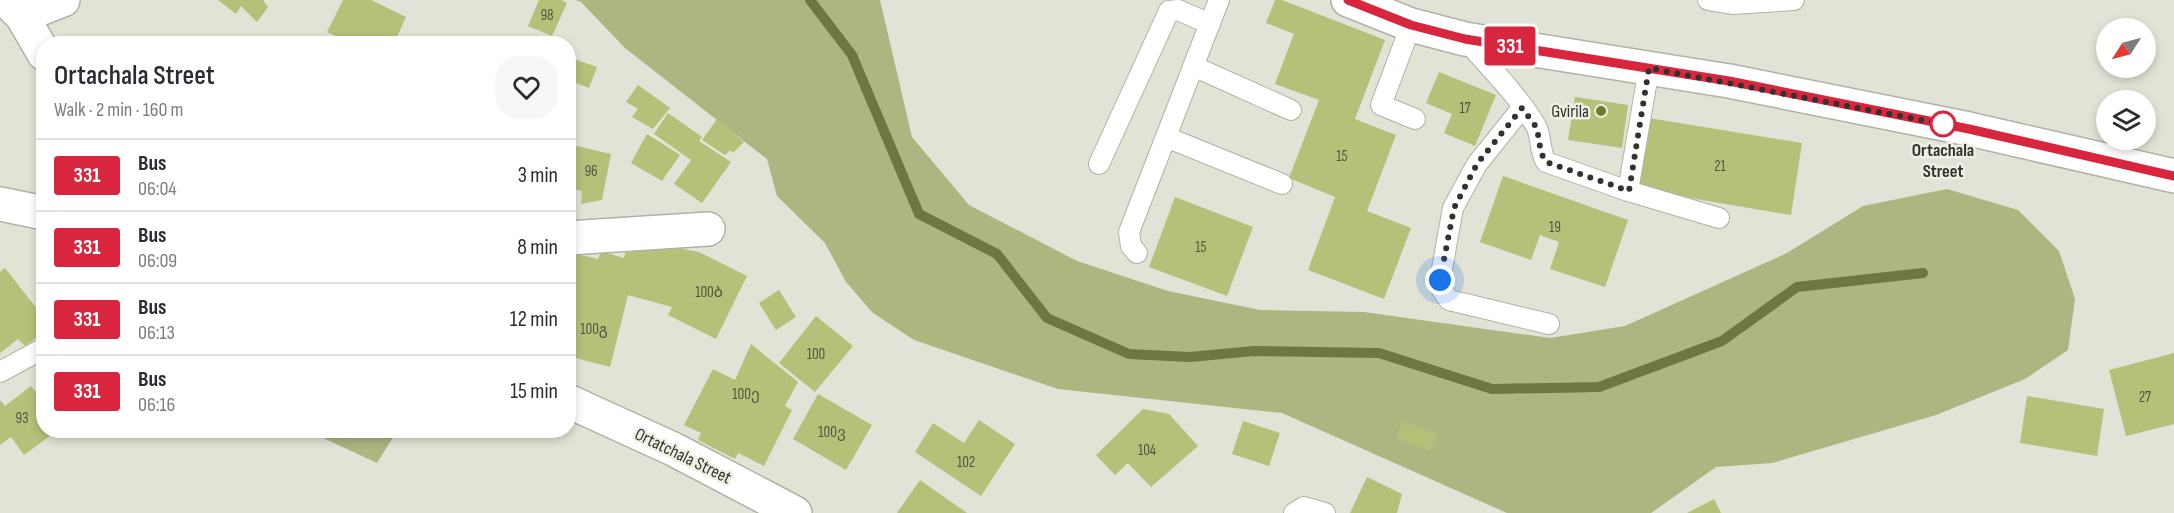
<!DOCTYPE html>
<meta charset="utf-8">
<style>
:root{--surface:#fff;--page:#f7f7f7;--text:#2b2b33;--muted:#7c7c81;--line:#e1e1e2}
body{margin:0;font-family:"Sofia Sans Condensed","Noto Sans Georgian",sans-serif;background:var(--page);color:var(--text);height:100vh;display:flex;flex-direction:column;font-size:22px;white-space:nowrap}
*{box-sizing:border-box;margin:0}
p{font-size:20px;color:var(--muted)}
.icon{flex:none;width:33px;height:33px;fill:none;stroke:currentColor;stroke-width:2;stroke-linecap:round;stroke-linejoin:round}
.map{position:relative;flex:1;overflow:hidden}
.side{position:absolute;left:36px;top:36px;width:540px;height:402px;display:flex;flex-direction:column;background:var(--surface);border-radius:24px;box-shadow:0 3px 9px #0003}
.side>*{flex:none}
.badge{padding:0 12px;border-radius:4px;font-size:21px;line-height:39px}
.needle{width:39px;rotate:234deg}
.controls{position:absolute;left:2096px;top:18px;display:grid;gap:12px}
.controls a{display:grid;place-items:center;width:60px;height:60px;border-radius:50%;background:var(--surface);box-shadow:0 3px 9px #0003;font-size:30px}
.you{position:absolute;width:30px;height:30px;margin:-15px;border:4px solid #fff;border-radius:50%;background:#1a73e8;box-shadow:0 0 0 9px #1a73e833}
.map>.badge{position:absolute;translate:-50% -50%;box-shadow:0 0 0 3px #fff}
.round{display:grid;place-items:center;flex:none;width:63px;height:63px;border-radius:24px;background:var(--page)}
.summary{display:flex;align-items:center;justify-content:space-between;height:102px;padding:0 18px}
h1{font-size:28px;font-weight:600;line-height:45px}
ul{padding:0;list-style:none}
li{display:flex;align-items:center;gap:18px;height:72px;padding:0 18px;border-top:2px solid var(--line)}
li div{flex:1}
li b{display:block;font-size:22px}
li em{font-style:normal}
li .badge{min-width:66px;font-weight:700;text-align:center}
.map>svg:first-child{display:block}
.green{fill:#acb681}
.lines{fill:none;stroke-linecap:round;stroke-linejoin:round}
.stream{stroke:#6e7744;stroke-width:10}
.building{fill:#b4c179}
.service-casing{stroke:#afb2a5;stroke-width:22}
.minor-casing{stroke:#afb2a5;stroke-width:36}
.service{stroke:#fff;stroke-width:20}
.minor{stroke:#fff;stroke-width:33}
.line-casing{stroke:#fff;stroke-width:14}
.line{stroke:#d7263d;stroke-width:9}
.walk{stroke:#32332d;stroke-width:6;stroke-dasharray:0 10.8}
.poi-dot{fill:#6f7b27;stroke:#edf0e2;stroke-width:2}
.stop-dot{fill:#fff;stroke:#d7263d;stroke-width:3}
.labels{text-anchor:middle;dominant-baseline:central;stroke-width:5;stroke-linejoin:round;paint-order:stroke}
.number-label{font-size:15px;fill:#525640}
.poi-label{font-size:18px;fill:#32332d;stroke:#edf0e2;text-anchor:end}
.stop-label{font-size:18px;font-weight:bold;fill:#32332d;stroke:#edf0e2}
.street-label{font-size:18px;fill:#32332d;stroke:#edf0e2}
</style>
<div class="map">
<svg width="2174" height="513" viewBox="0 0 2174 513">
<rect width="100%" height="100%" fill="#e0e3d5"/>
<g class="green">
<path d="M575,0H880L912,137L969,205L1077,261L1168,291L1260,310L1364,312L1550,338L1625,326L1787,253L1863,206L1947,189L2018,210L2059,251L2075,299L2068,350L2025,379L1936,415L1772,463L1716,467L1651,513H1507L1282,413L1058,389L914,340L873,313L846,282L825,243L777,196L767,159L625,48L581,2Z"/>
<path d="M308,431H397L377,463Z"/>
</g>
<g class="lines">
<path class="stream" d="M810,0L852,55L919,214L997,254L1047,318L1129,354L1190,357L1254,351L1379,353L1492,389L1599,387L1722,341L1797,287L1923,273"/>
</g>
<g class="building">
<path d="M218,0H263L268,7L257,22L241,6L236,14Z"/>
<path d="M343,0H371L406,17L394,44H351L327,32Z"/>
<path d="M539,0H561L567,3L552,36L528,26Z"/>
<path d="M1275,0H1282L1385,40L1355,119L1396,135L1367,211L1411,228L1384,299L1308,270L1335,197L1289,178L1319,100L1275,84L1294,34L1266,23Z"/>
<path d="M568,57L597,67L589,88L568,80Z"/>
<path d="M1439,72L1496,95L1475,146L1444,133L1452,114L1426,103Z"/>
<path d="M638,85L670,108L653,129L632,117L638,109L626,102Z"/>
<path d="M1575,97L1628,105L1622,148L1568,140Z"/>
<path d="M668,113L702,137L699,141L731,162L702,203L674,184L691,160L654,134Z"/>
<path d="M1649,118L1802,143L1791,215L1637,189Z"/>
<path d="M717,119L744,142L733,153L730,150L725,155L702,140Z"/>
<path d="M647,134L680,155L662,181L631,163Z"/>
<path d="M568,144L611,154L602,200L581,204L582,191L568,188Z"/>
<path d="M1503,176L1628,220L1605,287L1550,269L1559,242L1540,235L1531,260L1480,242Z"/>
<path d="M1175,197L1253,227L1227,296L1149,267Z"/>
<path d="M629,239L699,252L747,276L716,339L668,315L672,307L628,295L610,367L568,356V302L574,281L568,280L569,252L598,259L601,251L624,258Z"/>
<path d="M5,268L44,318V332L25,346L18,339L0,353V272Z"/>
<path d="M779,290L796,317L776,330L759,303Z"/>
<path d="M816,316L853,346L815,392L779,363Z"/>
<path d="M751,344L798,382L785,406L792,410L764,466L738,453L735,459L698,440L701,433L684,425L713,369L735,380Z"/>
<path d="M2174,353V424L2126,436L2109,370Z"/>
<path d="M31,386L44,402V430H58L24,455L11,437L0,445V400L5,406Z"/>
<path d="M818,394L872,425L846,470L793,439Z"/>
<path d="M2027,396L2104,409L2097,456L2020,443Z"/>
<path d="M1143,409L1169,414L1198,446L1151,487L1128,463L1115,475L1096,455Z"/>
<path d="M979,420L1015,444L981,496L915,452L933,423L964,443Z"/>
<path d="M1243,421L1280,433L1269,466L1232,454Z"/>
<path d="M1403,421L1437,434L1430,451L1396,438Z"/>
<path d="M1367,477L1402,494L1397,513H1350Z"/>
<path d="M920,480L967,513H897Z"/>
<path d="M1714,499L1721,513H1687Z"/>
</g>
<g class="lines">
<defs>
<g id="service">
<path d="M1708,0L1732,4L1794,0"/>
<path d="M1411,25L1381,105L1415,119"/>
<path d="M1465,39C1489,67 1517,94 1536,126C1542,138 1539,150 1546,162L1628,191L1719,218"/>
<path d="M1193,66L1291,110"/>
<path d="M1522,108L1477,164L1453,208L1440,280L1442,290L1449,300L1549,324"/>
<path d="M1166,137L1282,184"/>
<path d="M1099,164L1169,11L1178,10L1210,24"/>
<path d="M1628,191L1649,68"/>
<path d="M1137,253L1131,246L1129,232L1219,0"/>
<path d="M0,372L44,348"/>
<path d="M1294,513L1304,507L1325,513"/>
</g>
<g id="minor">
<path d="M6,0L22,16L44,54"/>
<path d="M1348,0L1411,25L1465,39L1729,81L1969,129L2174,176"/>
<path d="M22,16L63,0"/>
<path d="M0,204L44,213"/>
<path d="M568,238L708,229"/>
<path d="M568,401L673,449L795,513"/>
</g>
</defs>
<use href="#service" class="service-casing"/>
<use href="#minor" class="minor-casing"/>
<use href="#service" class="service"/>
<use href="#minor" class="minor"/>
</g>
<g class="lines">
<defs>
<path id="line" d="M1348,0L1411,25L1465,39L1729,81L1969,129L2174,176"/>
</defs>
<use href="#line" class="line-casing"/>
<use href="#line" class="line"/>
<path class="walk" d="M1440,280L1454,208L1477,164L1522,108L1537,128L1541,153L1546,162L1629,191L1649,68L1947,125L1943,124"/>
</g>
<circle class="poi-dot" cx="1601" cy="111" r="6"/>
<circle class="stop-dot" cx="1943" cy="124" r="12"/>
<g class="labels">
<g class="number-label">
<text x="547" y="15">98</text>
<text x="1465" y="108">17</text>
<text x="1342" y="156">15</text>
<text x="1720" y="166">21</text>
<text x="591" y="171">96</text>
<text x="1555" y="227">19</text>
<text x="1201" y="247">15</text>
<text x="709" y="292">100ბ</text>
<text x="594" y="329">100გ</text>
<text x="816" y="354">100</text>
<text x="746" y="394">100ე</text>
<text x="2145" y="397">27</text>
<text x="22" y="418">93</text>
<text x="832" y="432">100ვ</text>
<text x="1147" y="450">104</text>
<text x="966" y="462">102</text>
</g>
<g class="poi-label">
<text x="1589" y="111">Gvirila</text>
</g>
<g class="stop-label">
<text x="1943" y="150">Ortachala<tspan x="1943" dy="21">Street</tspan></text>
</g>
<g class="street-label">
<text transform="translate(683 456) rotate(26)">Ortatchala Street</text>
</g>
</g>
</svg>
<div class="controls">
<a><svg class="needle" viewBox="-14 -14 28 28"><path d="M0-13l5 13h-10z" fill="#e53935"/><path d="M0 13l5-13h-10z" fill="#7c7c81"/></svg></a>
<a><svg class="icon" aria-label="layers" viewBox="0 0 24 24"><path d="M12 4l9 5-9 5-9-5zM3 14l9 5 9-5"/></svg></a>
</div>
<div class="you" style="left:1440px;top:280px"></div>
<b class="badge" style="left:1510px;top:46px;background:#d7263d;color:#fff">331</b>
<section class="side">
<div class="summary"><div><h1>Ortachala Street</h1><p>Walk · 2 min · 160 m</p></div><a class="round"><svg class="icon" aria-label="heart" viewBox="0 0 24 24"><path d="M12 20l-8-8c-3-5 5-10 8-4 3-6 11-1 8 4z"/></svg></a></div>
<ul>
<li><span class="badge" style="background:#d7263d;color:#fff">331</span><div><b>Bus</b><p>06:04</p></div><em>3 min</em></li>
<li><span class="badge" style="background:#d7263d;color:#fff">331</span><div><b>Bus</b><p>06:09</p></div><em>8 min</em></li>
<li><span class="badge" style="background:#d7263d;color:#fff">331</span><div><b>Bus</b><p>06:13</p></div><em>12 min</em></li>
<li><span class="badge" style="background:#d7263d;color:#fff">331</span><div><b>Bus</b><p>06:16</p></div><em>15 min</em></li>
</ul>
</section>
</div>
